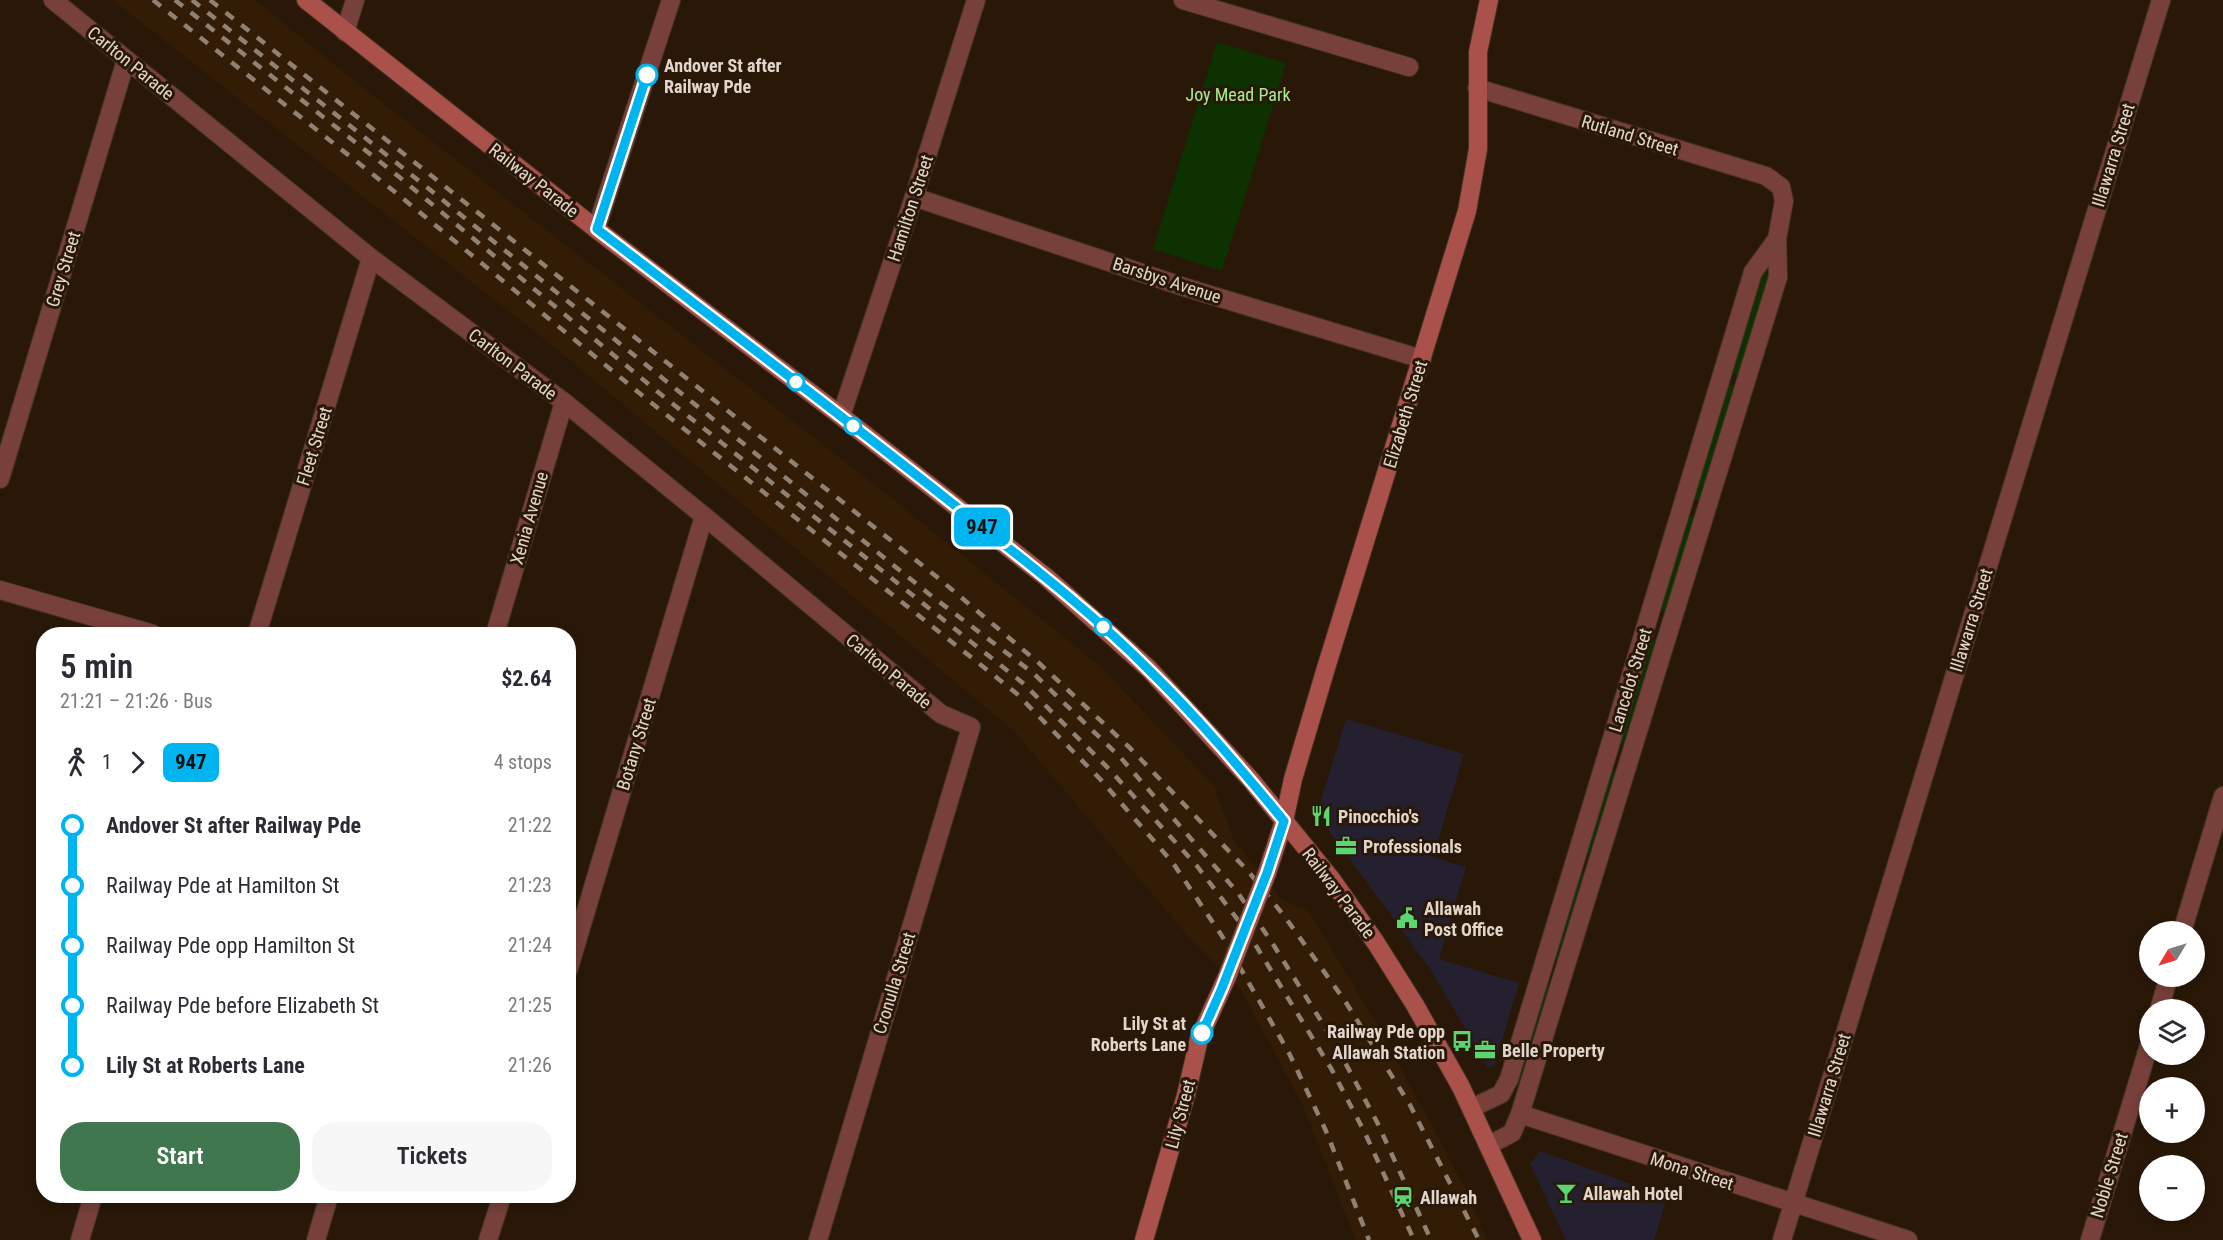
<!DOCTYPE html>
<meta charset="utf-8">
<style>
:root{--surface:#fff;--page:#f7f7f7;--text:#2b2b33;--muted:#7c7c81;--accent:#40774e}
body{margin:0;font-family:"Roboto Condensed",sans-serif;background:var(--page);color:var(--text);height:100vh;display:flex;flex-direction:column;font-size:22px;white-space:nowrap}
*{box-sizing:border-box;margin:0}
p{font-size:20px;color:var(--muted)}
.icon{flex:none;width:33px;height:33px;fill:none;stroke:currentColor;stroke-width:2;stroke-linecap:round;stroke-linejoin:round}
.map{position:relative;flex:1;overflow:hidden}
.side{position:absolute;left:36px;top:627px;width:540px;height:576px;display:flex;flex-direction:column;background:var(--surface);border-radius:24px;box-shadow:0 3px 9px #0003}
.side>*{flex:none}
.badge{padding:0 12px;border-radius:9px;font-size:21px;line-height:39px}
.needle{width:39px;rotate:232deg}
.fabs{position:absolute;left:2139px;top:921px;display:grid;gap:12px}
.fabs a{display:grid;place-items:center;width:66px;height:66px;border-radius:50%;background:var(--surface);box-shadow:0 3px 9px #0003;font-size:30px}
.map>.badge{position:absolute;translate:-50% -50%;box-shadow:0 0 0 3px #fff}
.legs{display:flex;align-items:center;gap:9px;height:66px;padding:0 24px;font-size:20px}
.legs p{margin-inline-start:auto}
.headline{display:flex;align-items:center;justify-content:space-between;height:102px;padding:0 24px}
h1{font-size:33px;font-weight:600;line-height:45px}
.button{display:flex;gap:12px;margin-top:auto;padding:12px 24px}
.button a{flex:1;height:69px;border-radius:24px;background:var(--accent);color:#fff;font-size:24px;font-weight:600;line-height:69px;text-align:center}
.button a+a{background:var(--page);color:var(--text)}
ul{padding:0 24px;list-style:none}
li{display:flex;align-items:center;gap:21px;height:60px;font-size:22px}
li i{display:grid;place-items:center;width:9px;height:100%;margin:0 8px;background:currentColor}
li i::after{content:'';width:15px;height:15px;margin:-8px;border:4px solid;border-radius:50%;background:var(--surface)}
li p{margin-inline-start:auto}
li:first-child i{background:linear-gradient(#0000 50%,currentColor 0)}
li:last-child i{background:linear-gradient(currentColor 50%,#0000 0)}
.map>svg:first-child{display:block}
.commercial{fill:#252030}
.built{fill:#321c06}
.green{fill:#0d3100}
.lines{fill:none;stroke-linecap:round;stroke-linejoin:round}
.street-casing{stroke:#433323;stroke-width:20}
.secondary-casing{stroke:#433323;stroke-width:20}
.street{stroke:#77403a;stroke-width:18}
.secondary{stroke:#a9514a;stroke-width:18}
.rail{stroke:#8f8174;stroke-width:4.5;stroke-dasharray:10 10;stroke-linecap:butt}
.secondary-bridge-casing{stroke:#433323;stroke-width:20;stroke-linecap:butt}
.secondary-bridge{stroke:#a9514a;stroke-width:18}
.line-1-casing{stroke:#fff;stroke-width:14}
.line-1{stroke:#00b5ef;stroke-width:9}
.stop-1-dot{fill:#fff;stroke:#00b5ef;stroke-width:3}
.labels{text-anchor:middle;dominant-baseline:central;stroke-width:6;stroke-linejoin:round;paint-order:stroke}
.street-label{font-size:18px;fill:#e2d6cc;stroke:#291808}
.stop-label{font-size:18px;font-weight:bold;fill:#e2d6cc;stroke:#291808;text-anchor:start}
.park-label{font-size:18px;fill:#a6ec8f;stroke:#291808}
.poi-label{font-size:18px;font-weight:bold;fill:#e2d6cc;stroke:#291808;text-anchor:start}
</style>
<div class="map">
<svg width="2223" height="1240" viewBox="0 0 2223 1240">
<rect width="100%" height="100%" fill="#291808"/>
<g class="commercial">
<path d="M1346,719L1464,754L1433,857L1466,867L1439,959L1519,983L1494,1066L1488,1068L1431,970L1317,814Z"/>
<path d="M1540,1151L1667,1197L1654,1240H1566L1530,1164Z"/>
</g>
<path class="built" d="M113,0H255L361,86L880,489L1101,667L1214,786L1233,839L1284,902L1308,910L1381,1031L1465,1188L1487,1240H1356L1303,1106L1241,990L1187,935L1014,731L553,346Z"/>
<g class="green">
<path d="M1217,42L1286,63L1222,271L1153,249Z"/>
<path d="M1764,272L1771,274L1739,376L1732,374Z"/>
<path d="M1729,384L1737,386L1702,502L1694,499Z"/>
<path d="M1689,516L1697,518L1667,613L1659,610Z"/>
<path d="M1650,639L1657,641L1626,744L1619,742Z"/>
<path d="M1610,769L1616,771L1591,856L1584,854Z"/>
<path d="M1580,870L1587,872L1560,960L1553,958Z"/>
<path d="M1544,982L1551,985L1520,1087L1514,1085Z"/>
</g>
<g class="lines">
<defs>
<g id="street">
<path d="M53,0L371,258L564,402L704,516L929,704L941,714L971,727L818,1240"/>
<path d="M1183,0L1409,67"/>
<path d="M345,32L355,0"/>
<path d="M1477,88L1766,176L1781,187L1784,201L1777,239L1778,277L1520,1114"/>
<path d="M914,197L1184,287L1422,359"/>
<path d="M596,229L671,0"/>
<path d="M841,416L914,197L976,0"/>
<path d="M0,479L126,60"/>
<path d="M0,590L153,634"/>
<path d="M257,634L371,258"/>
<path d="M495,634L564,402"/>
<path d="M2182,932L2223,796"/>
<path d="M568,971L704,516"/>
<path d="M2159,1010L2169,976"/>
<path d="M1472,1108L1501,1094L1509,1079L1753,272L1777,239"/>
<path d="M1489,1145L1512,1133L1520,1114L1908,1240"/>
<path d="M80,1240L93,1196"/>
<path d="M316,1240L329,1196"/>
<path d="M488,1240L502,1196"/>
<path d="M1782,1240L2161,0"/>
<path d="M2090,1240L2150,1042"/>
</g>
<g id="secondary">
<path d="M306,0L596,229L841,416L1046,577L1149,669L1251,780L1332,880L1376,943L1415,1005L1461,1087L1532,1240"/>
<path d="M1267,873L1284,821L1293,779L1326,668L1467,211L1478,149V52L1489,0"/>
<path d="M1144,1240L1186,1095L1199,1039L1227,977"/>
</g>
</defs>
<use href="#street" class="street-casing"/>
<use href="#secondary" class="secondary-casing"/>
<use href="#street" class="street"/>
<use href="#secondary" class="secondary"/>
<g class="rail">
<path d="M153,0L395,192L649,401L1016,693L1101,780L1173,863L1222,936L1289,1053L1326,1131L1369,1240"/>
<path d="M175,0L398,176L658,392L1024,684L1109,769L1197,866L1250,936L1332,1070L1365,1133L1414,1240"/>
<path d="M192,0L408,172L929,594L1033,673L1121,758L1238,893L1271,941L1333,1040L1377,1122L1431,1240"/>
<path d="M210,0L937,577L1040,664L1130,748L1248,871L1285,917L1345,1001L1410,1105L1479,1240"/>
</g>
<defs>
<path id="secondary-bridge" d="M1227,977L1267,873"/>
</defs>
<use href="#secondary-bridge" class="secondary-bridge-casing"/>
<use href="#secondary-bridge" class="secondary-bridge"/>
</g>
<g class="lines">
<defs>
<path id="line-1" d="M647,75L597,229C714,319 832,408 948,500C1017,555 1088,608 1150,671C1198,718 1241,769 1284,821L1267,873L1222,988L1202,1033"/>
</defs>
<use href="#line-1" class="line-1-casing"/>
<use href="#line-1" class="line-1"/>
</g>
<defs>
<symbol id="restaurant-bare" viewBox="-9 -9 18 18"><path d="M-5-6h1v4h1v-4h1v4h1v-4h1v5L-1.5 .5V6h-2V.5L-5-1ZM5-6V6H3V1.5H1.5Q1.5-4 5-6Z" fill="#5ad56f" stroke="#291808" stroke-width="2.5" paint-order="stroke"/></symbol>
<symbol id="office-bare" viewBox="-9 -9 18 18"><path d="M-6-3h4V-5.5h4V-3h4V5H-6ZM-1-4.5V-3h2v-1.5ZM-6 0V1H6V0Z" fill="#5ad56f" stroke="#291808" stroke-width="2.5" paint-order="stroke"/></symbol>
<symbol id="civic-bare" viewBox="-9 -9 18 18"><path d="M-.6-6.5H3V-4.5H.6V-3L4-1V1h2V6H-6V1h2V-1L-.6-3ZM-1.2 2.5V6h2.4V2.5Z" fill="#5ad56f" stroke="#291808" stroke-width="2.5" paint-order="stroke"/></symbol>
<symbol id="bus-bare" viewBox="-9 -9 18 18"><path d="M-5-6H5V4H4V6H2V4H-2V6H-4V4H-5ZM-3.5-4V0h7V-4ZM-3.5 1.2v1.5H-2V1.2ZM2 1.2v1.5H3.5V1.2Z" fill="#5ad56f" stroke="#291808" stroke-width="2.5" paint-order="stroke"/></symbol>
<symbol id="bar-bare" viewBox="-9 -9 18 18"><path d="M-6-5H6L.8 .8V4.5H3.5V6h-7V4.5H-.8V.8Z" fill="#5ad56f" stroke="#291808" stroke-width="2.5" paint-order="stroke"/></symbol>
<symbol id="station-bare" viewBox="-9 -9 18 18"><path d="M-3-6H3Q5-6 5-4V2Q5 4 3 4L4.5 6H3L1.5 4h-3L-3 6H-4.5L-3 4Q-5 4-5 2V-4Q-5-6-3-6ZM-3.5-4v3h7v-3ZM-3.5 1v1.5H-2V1ZM2 1v1.5H3.5V1Z" fill="#5ad56f" stroke="#291808" stroke-width="2.5" paint-order="stroke"/></symbol>
</defs>
<g fill-rule="evenodd">
<use href="#restaurant-bare" x="1306" y="801" width="30" height="30"/>
<use href="#office-bare" x="1331" y="831" width="30" height="30"/>
<use href="#civic-bare" x="1392" y="903" width="30" height="30"/>
<use href="#bus-bare" x="1447" y="1026" width="30" height="30"/>
<use href="#office-bare" x="1470" y="1035" width="30" height="30"/>
<use href="#bar-bare" x="1551" y="1178" width="30" height="30"/>
<use href="#station-bare" x="1388" y="1182" width="30" height="30"/>
</g>
<g class="stop-1-dot">
<circle cx="647" cy="75" r="10"/>
<circle cx="796" cy="382" r="8"/>
<circle cx="853" cy="426" r="8"/>
<circle cx="1103" cy="627" r="8"/>
<circle cx="1202" cy="1033" r="10"/>
</g>
<g class="labels">
<g class="street-label">
<text transform="translate(131 63) rotate(39)">Carlton Parade</text>
<text transform="translate(1630 135) rotate(17)">Rutland Street</text>
<text transform="translate(2113 155) rotate(-73)">Illawarra Street</text>
<text transform="translate(534 180) rotate(38)">Railway Parade</text>
<text transform="translate(910 208) rotate(-72)">Hamilton Street</text>
<text transform="translate(63 269) rotate(-73)">Grey Street</text>
<text transform="translate(1167 280) rotate(18)">Barsbys Avenue</text>
<text transform="translate(513 364) rotate(37)">Carlton Parade</text>
<text transform="translate(1405 414) rotate(-73)">Elizabeth Street</text>
<text transform="translate(314 446) rotate(-73)">Fleet Street</text>
<text transform="translate(529 518) rotate(-74)">Xenia Avenue</text>
<text transform="translate(1971 620) rotate(-73)">Illawarra Street</text>
<text transform="translate(889 671) rotate(40)">Carlton Parade</text>
<text transform="translate(1630 680) rotate(-73)">Lancelot Street</text>
<text transform="translate(636 744) rotate(-73)">Botany Street</text>
<text transform="translate(1339 893) rotate(53)">Railway Parade</text>
<text transform="translate(894 983) rotate(-73)">Cronulla Street</text>
<text transform="translate(1829 1085) rotate(-73)">Illawarra Street</text>
<text transform="translate(1180 1114) rotate(-75)">Lily Street</text>
<text transform="translate(1692 1171) rotate(18)">Mona Street</text>
<text transform="translate(2109 1175) rotate(-73)">Noble Street</text>
</g>
<g class="stop-label">
<text x="664" y="65">Andover St after<tspan x="664" dy="21">Railway Pde</tspan></text>
<text x="1186" y="1023" text-anchor="end">Lily St at<tspan x="1186" dy="21">Roberts Lane</tspan></text>
</g>
<g class="park-label">
<text x="1238" y="94">Joy Mead Park</text>
</g>
<g class="poi-label">
<text x="1338" y="816">Pinocchio's</text>
<text x="1363" y="846">Professionals</text>
<text x="1424" y="908">Allawah<tspan x="1424" dy="21">Post Office</tspan></text>
<text x="1445" y="1031" text-anchor="end">Railway Pde opp<tspan x="1445" dy="21">Allawah Station</tspan></text>
<text x="1502" y="1050">Belle Property</text>
<text x="1583" y="1193">Allawah Hotel</text>
<text x="1420" y="1197">Allawah</text>
</g>
</g>
</svg>
<div class="fabs">
<a><svg class="needle" viewBox="-14 -14 28 28"><path d="M0-13l5 13h-10z" fill="#e53935"/><path d="M0 13l5-13h-10z" fill="#7c7c81"/></svg></a>
<a><svg class="icon" aria-label="layers" viewBox="0 0 24 24"><path d="M12 4l9 5-9 5-9-5zM3 14l9 5 9-5"/></svg></a>
<a>+</a>
<a>−</a>
</div>
<b class="badge" style="left:982px;top:527px;background:#00b5ef;color:#111">947</b>
<section class="side">
<div class="headline"><div><h1>5 min</h1><p>21:21 – 21:26 · Bus</p></div><b>$2.64</b></div>
<div class="legs"><svg class="icon" aria-label="walk" viewBox="0 0 24 24"><circle cx="13" cy="4" r="2"/><path d="M13 8l-2 6 4 7M11 14l-3 7M7 12l3-4h3l4 4"/></svg>1<svg class="icon" aria-label="forward" viewBox="0 0 24 24"><path d="M9 5l7 7-7 7"/></svg><b class="badge" style="background:#00b5ef;color:#111">947</b><p>4 stops</p></div>
<ul>
<li><i style="color:#00b5ef"></i><b>Andover St after Railway Pde</b><p>21:22</p></li>
<li><i style="color:#00b5ef"></i><span>Railway Pde at Hamilton St</span><p>21:23</p></li>
<li><i style="color:#00b5ef"></i><span>Railway Pde opp Hamilton St</span><p>21:24</p></li>
<li><i style="color:#00b5ef"></i><span>Railway Pde before Elizabeth St</span><p>21:25</p></li>
<li><i style="color:#00b5ef"></i><b>Lily St at Roberts Lane</b><p>21:26</p></li>
</ul>
<div class="button"><a>Start</a><a>Tickets</a></div>
</section>
</div>
